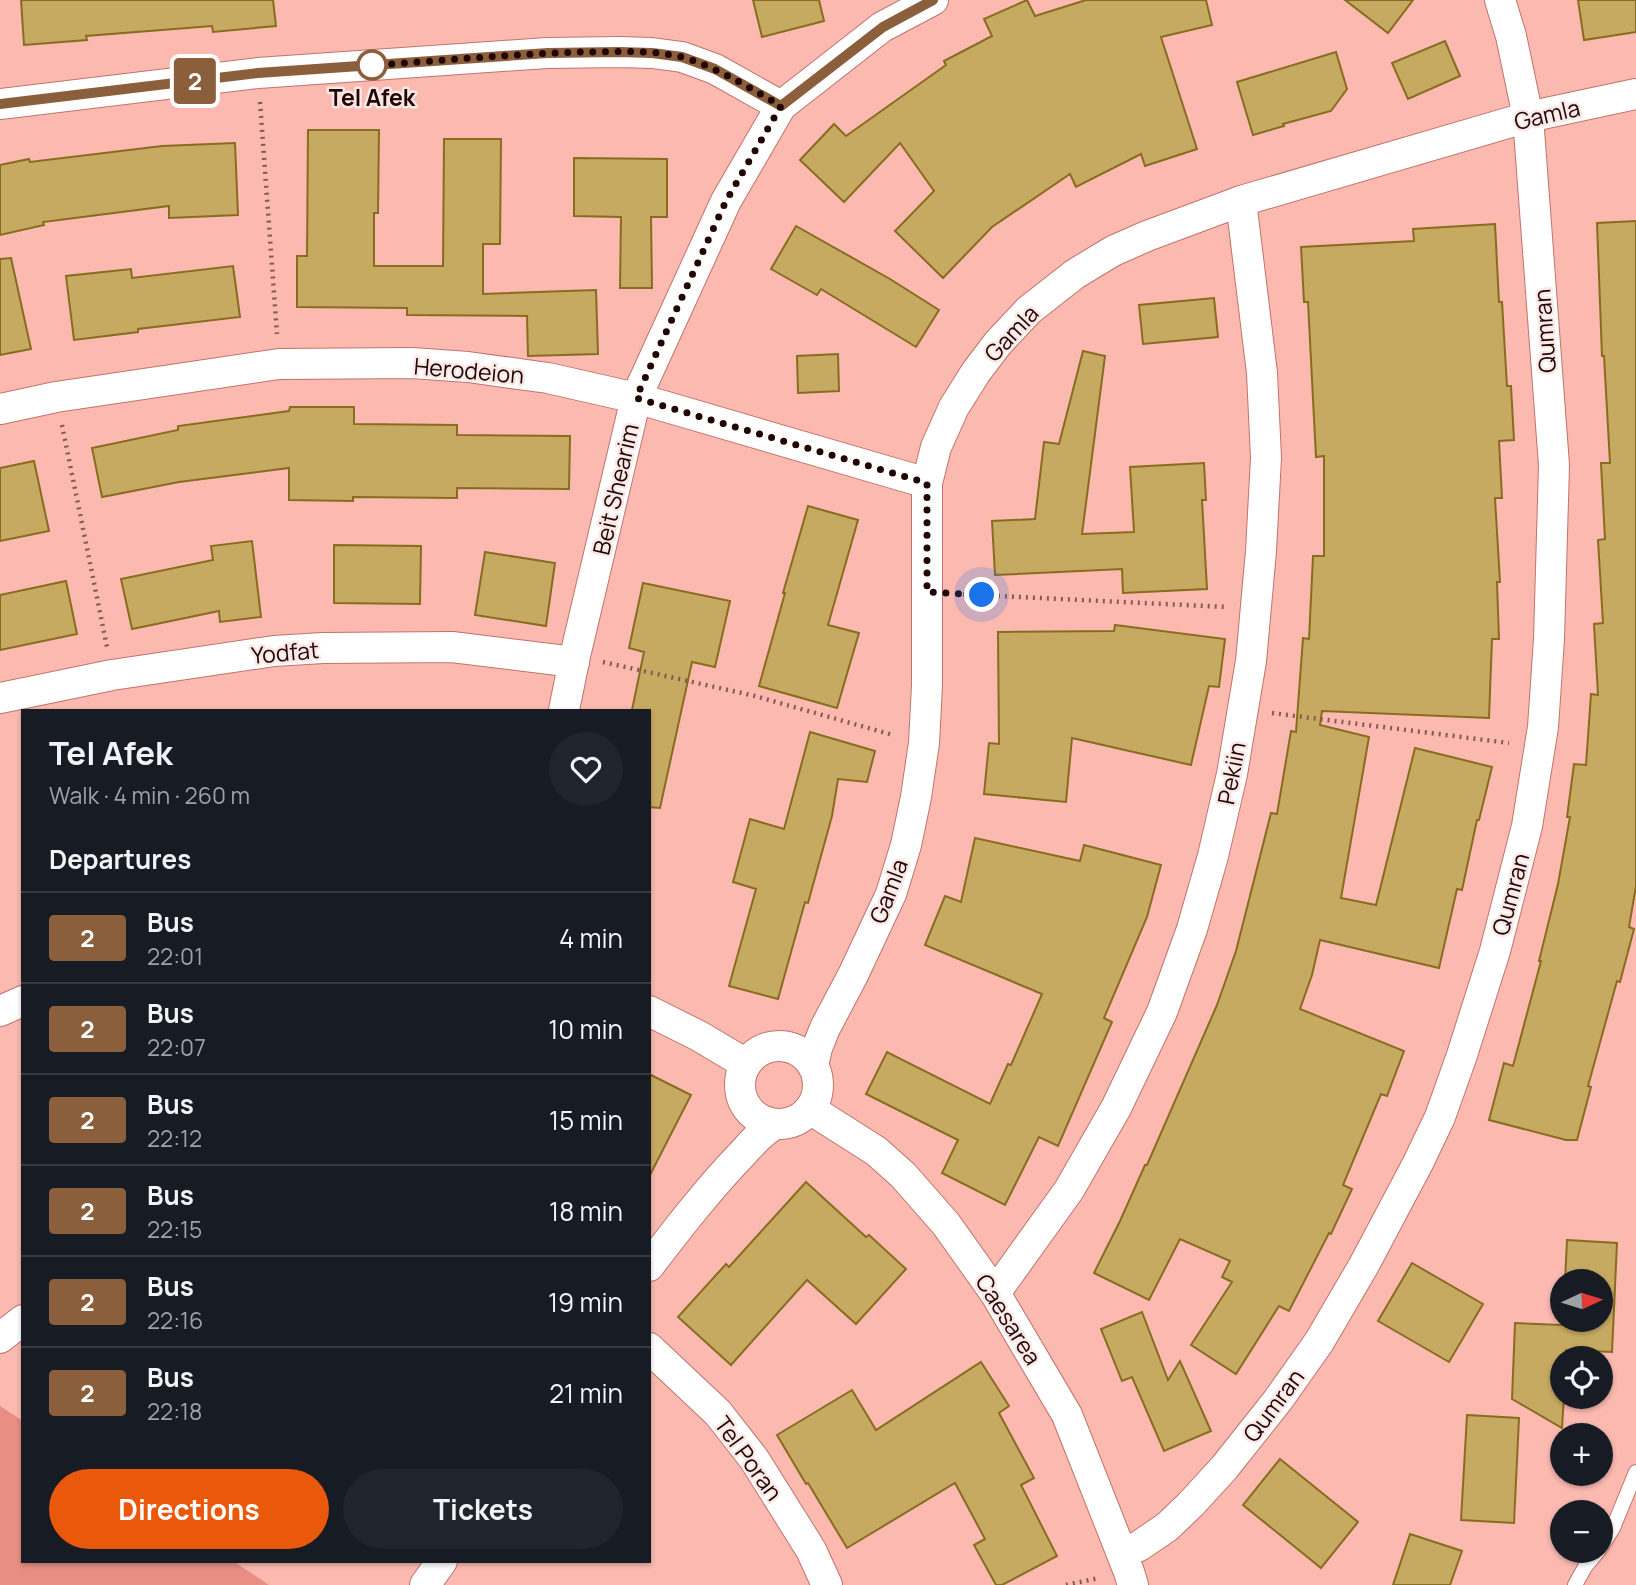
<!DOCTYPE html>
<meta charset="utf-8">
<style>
:root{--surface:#171b24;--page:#20242c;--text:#f1f3f6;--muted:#9ea1a6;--line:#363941;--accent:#ea580c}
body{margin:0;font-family:Manrope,sans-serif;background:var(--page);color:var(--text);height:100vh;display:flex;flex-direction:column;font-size:26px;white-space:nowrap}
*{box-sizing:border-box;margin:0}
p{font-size:23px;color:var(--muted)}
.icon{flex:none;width:38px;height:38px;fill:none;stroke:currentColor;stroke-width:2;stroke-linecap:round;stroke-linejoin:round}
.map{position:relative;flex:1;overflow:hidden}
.panel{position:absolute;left:21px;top:709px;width:630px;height:854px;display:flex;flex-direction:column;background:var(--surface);border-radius:0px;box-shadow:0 2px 5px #0004}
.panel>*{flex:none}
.badge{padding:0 14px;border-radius:5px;font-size:24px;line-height:46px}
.needle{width:46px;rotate:86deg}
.fabs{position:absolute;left:1550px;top:1269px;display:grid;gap:14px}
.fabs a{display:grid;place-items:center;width:63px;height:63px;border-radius:50%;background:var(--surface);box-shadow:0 2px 5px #0004;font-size:35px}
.you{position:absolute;width:35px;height:35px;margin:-18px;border:5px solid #fff;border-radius:50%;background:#1a73e8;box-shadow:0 0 0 10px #1a73e833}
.map>.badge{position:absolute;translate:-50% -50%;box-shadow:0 0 0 4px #fff}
h2{padding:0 28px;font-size:26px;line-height:63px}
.round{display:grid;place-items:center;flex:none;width:74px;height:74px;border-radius:37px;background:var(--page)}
.overview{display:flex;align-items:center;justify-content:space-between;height:119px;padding:0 28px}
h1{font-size:33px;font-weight:700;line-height:52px}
.action{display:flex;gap:14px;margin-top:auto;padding:14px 28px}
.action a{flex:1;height:80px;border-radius:42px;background:var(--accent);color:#fff;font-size:28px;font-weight:700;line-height:80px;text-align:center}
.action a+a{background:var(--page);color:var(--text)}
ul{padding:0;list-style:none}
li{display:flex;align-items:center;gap:21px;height:91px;padding:0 28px;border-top:2px solid var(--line)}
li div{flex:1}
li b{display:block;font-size:26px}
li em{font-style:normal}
li .badge{min-width:77px;font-weight:700;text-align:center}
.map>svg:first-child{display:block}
.green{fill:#e88e83}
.building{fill:#c7aa62;stroke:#886c20;stroke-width:2}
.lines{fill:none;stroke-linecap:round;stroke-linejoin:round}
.lane-casing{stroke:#c0746a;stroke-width:16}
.street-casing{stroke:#c0746a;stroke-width:32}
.path{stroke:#865953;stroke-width:4.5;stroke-dasharray:2 5;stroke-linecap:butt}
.lane{stroke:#fff;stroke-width:14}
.street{stroke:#fff;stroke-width:30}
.line-casing{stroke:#fff;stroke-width:16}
.line{stroke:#8b5e3c;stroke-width:10}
.walk{stroke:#210604;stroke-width:7;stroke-dasharray:0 12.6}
.stop-dot{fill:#fff;stroke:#8b5e3c;stroke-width:3.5}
.labels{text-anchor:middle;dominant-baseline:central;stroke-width:5;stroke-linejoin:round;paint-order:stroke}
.stop-label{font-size:23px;font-weight:bold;fill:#210604;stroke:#f9e8e5}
.street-label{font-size:23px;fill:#210604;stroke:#f9e8e5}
</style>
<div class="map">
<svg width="1636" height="1585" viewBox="0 0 1636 1585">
<rect width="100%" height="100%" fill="#fbb9b0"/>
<path class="green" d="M0,1406L23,1421V1561H233L269,1585H0Z"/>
<g class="building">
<path d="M21,0H273L276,26L213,32L212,26L86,36L87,40L24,45Z"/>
<path d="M753,0H819L824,21L762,37Z"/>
<path d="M1027,0L1035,16L1086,0H1206L1212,25L1161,37L1197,149L1145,166L1141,154L1076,187L1070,174L992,227L943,278L895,231L934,191L900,143L844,202L800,160L834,124L846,136L946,65L944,61L992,36L984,19Z"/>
<path d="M1345,0H1413L1388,33Z"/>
<path d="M1578,0H1636V32L1584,40Z"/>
<path d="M1445,41L1460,76L1408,99L1392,63Z"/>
<path d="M1336,52L1347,89L1331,111L1283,124L1284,126L1253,135L1237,82Z"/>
<path d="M308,130H379L378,213H374V266H443L444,139H501L500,244H483V294L596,290L598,354L528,356L527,316L407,315V308L297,307V256H307Z"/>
<path d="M235,143L238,215L169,218V206L43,222L44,225L0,235V165L29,159L30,162L162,146Z"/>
<path d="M574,158L667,159V217H651L652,288H620L621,217L574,216Z"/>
<path d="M1636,221V886L1629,927L1634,929L1620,982L1617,981L1588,1086L1591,1087L1577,1140H1566L1489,1120L1504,1063L1513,1066L1541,961H1539L1558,884L1570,817H1567L1574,764L1586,765L1591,694L1598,695L1594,624L1603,623L1598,540L1605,539L1601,463H1610L1604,356H1602L1597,223Z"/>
<path d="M1495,224L1499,302H1502L1507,386H1511L1514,440L1499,441L1502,498H1495L1500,582H1497L1499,639H1492L1489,718L1322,711L1320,725L1369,737L1341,898L1376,905L1415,748L1492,767L1479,820H1477L1462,890L1457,889L1439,968L1320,940L1312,975L1300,1009L1404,1051L1387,1096L1381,1094L1343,1185L1352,1189L1331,1234L1329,1233L1289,1311L1279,1306L1236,1374L1191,1345L1232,1282L1222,1277L1230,1261L1180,1239L1149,1300L1094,1273L1120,1221L1145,1165H1147L1217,1005L1236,951L1271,813L1277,814L1291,731L1296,732L1303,638L1309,639L1313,556H1324V456L1316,457L1308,302H1304L1301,247L1414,241L1413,229Z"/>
<path d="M796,226L890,279L939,310L916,347L821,289L817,295L771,269Z"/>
<path d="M11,258L31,349L0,355V259Z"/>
<path d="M233,266L240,317L138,329V332L74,340L66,276L131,269L132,278Z"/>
<path d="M1214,298L1218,337L1143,344L1139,305Z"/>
<path d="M1083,351L1105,356L1082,534L1134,532L1130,467L1204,463L1206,500H1202L1207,589L1123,593L1122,569L995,575L992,521L1035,519L1044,442L1059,444Z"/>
<path d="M838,354L839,391L798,393L797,356Z"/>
<path d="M290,407H354V424L457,425V435L570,436L569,489L457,488V498L353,497V501L289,500V468L179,482L102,497L92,448L178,430V426L289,411Z"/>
<path d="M34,461L49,531L0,541V468Z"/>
<path d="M808,506L858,520L828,625L859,633L837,708L759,686L785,593H783Z"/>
<path d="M252,541L261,617L220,622L219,611L132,629L121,579L213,560L211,546Z"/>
<path d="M334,545L421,546L420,604L334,603Z"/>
<path d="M485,552L555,563L546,626L475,615Z"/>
<path d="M66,581L77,634L0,650V595Z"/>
<path d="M643,583L730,601L715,667L692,662L660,808L649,807V710H632L644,652L629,648Z"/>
<path d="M1115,625L1225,639L1219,687L1209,686L1191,765L1072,738L1066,802L984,794L989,743L999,744L998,632L1114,631Z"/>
<path d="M810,732L875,751L867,782L838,779L832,816L808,903L805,902L778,999L729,986L756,889L733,882L750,819L784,829Z"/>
<path d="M975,838L1080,861L1084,845L1161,865L1147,917L1104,1018L1112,1022L1058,1146L1039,1137L1005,1205L942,1173L958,1140L866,1094L887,1052L990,1104L1008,1064L1011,1065L1042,994L925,945L945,896L961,902Z"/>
<path d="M649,1074L691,1095L649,1177Z"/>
<path d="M806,1182L866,1237L869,1235L906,1269L856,1324L807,1280L731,1365L678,1317L726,1264L729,1267Z"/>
<path d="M1567,1240L1617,1243L1612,1352L1566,1350V1358H1563L1564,1396L1562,1428L1512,1399L1515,1323L1562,1325L1563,1319L1601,1320V1281H1565Z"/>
<path d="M1412,1263L1483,1304L1449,1362L1378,1321Z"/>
<path d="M1142,1312L1168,1380L1180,1361L1211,1431L1164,1451L1132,1377L1122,1381L1101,1329Z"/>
<path d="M981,1362L1009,1406L999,1413L1034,1478L1021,1485L1057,1556L1002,1585H996L974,1545L985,1539L955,1483L847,1548L808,1483L806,1484L777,1435L852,1390L876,1430Z"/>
<path d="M1467,1415L1519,1418L1514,1523L1461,1520Z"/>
<path d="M1280,1459L1358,1522L1321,1568L1243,1505Z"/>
<path d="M1410,1534L1462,1551L1450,1585H1393Z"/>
</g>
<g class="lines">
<defs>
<g id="lane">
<path d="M1601,1547L1613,1528L1636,1472"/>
<path d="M1575,1585L1585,1567L1599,1550"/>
</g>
<g id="street">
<path d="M0,104L258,73L547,53L619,52L652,53L682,57L715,69L781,106"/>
<path d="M0,409L56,397L279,364L412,363L468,367L548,378L636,398L927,483"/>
<path d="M0,698L112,675L274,651L323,648L452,647L574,662"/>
<path d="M564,710L575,656L636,398L726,201L781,106L882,27L933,0"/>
<path d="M0,1011L23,1001"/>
<path d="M649,1011L699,1036L746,1064"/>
<circle cx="779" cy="1085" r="39"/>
<path d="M813,1066L817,1048L825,1028L853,975L891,894L906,845L916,797L924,743L927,685V483L936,447L954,407L976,372L998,343L1029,310L1075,274L1113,251L1147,236L1241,201L1528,117L1636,94"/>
<path d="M810,1109L876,1151L903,1175L946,1224L995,1293L1067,1415L1129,1572L1133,1585"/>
<path d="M649,1266C679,1227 709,1188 743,1153C753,1142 763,1130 776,1124"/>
<path d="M995,1293L1069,1190L1116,1108L1162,1012L1192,929L1213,856L1232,774L1251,661L1261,551L1266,458L1262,373L1241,201"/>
<path d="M0,1338L23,1320"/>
<path d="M649,1348L718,1413L754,1459L811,1550L827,1585"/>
<path d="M1122,1554L1139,1546L1167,1527L1191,1504L1224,1468L1278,1400L1319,1342L1364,1265L1418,1163L1440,1117L1462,1055L1495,951L1527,826L1543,727L1549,639L1554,465L1528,117L1511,36L1500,0"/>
<path d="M425,1585L442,1561"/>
</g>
</defs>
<use href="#lane" class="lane-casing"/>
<use href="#street" class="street-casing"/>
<g class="path">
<path d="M260,102L277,334"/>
<path d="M62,425L107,647"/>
<path d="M956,594L1227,607"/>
<path d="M603,662L755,696L893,735"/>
<path d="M1272,713L1509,743"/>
<path d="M1066,1585L1099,1578"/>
</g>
<use href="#lane" class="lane"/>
<use href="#street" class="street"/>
</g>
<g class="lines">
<defs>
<path id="line" d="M0,104L258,73L548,53L619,52L652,53L682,57L715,69L781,106L883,27L933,0"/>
</defs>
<use href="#line" class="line-casing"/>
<use href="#line" class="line"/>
<path class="walk" d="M372,65L363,66C437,61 510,54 583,52C616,52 653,49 685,58C720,69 750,88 781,106L726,201L636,398L927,483V592L982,595"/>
</g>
<circle class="stop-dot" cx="372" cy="65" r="14"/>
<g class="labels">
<g class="stop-label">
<text x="372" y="97">Tel Afek</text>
</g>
<g class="street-label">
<text transform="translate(1547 114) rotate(-13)">Gamla</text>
<text transform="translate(1544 331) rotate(-94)">Qumran</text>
<text transform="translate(1011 333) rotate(-47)">Gamla</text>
<text transform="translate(469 370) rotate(5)">Herodeion</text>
<text transform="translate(615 489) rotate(-77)">Beit Shearim</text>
<text transform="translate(285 652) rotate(-5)">Yodfat</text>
<text transform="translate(1231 773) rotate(-79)">Pekiin</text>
<text transform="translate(888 891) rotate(-69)">Gamla</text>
<text transform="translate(1510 894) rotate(-75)">Qumran</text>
<text transform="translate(1009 1319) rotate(58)">Caesarea</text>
<text transform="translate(1273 1405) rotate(-53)">Qumran</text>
<text transform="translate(749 1458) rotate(54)">Tel Poran</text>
</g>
</g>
</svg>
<div class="fabs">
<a><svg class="needle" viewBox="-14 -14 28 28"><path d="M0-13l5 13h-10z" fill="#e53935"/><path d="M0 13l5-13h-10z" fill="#9ea1a6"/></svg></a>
<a><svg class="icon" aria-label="locate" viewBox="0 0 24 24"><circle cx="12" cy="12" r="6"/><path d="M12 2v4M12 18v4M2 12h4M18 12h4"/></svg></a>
<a>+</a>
<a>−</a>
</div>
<div class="you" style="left:982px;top:595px"></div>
<b class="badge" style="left:195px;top:81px;background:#8b5e3c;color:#fff">2</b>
<section class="panel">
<div class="overview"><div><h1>Tel Afek</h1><p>Walk · 4 min · 260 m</p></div><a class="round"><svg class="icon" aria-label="heart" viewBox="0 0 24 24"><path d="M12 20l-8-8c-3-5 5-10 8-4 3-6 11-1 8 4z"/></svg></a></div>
<h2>Departures</h2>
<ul>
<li><span class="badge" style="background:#8b5e3c;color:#fff">2</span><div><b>Bus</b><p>22:01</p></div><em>4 min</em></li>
<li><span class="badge" style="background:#8b5e3c;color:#fff">2</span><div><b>Bus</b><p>22:07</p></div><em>10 min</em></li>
<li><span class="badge" style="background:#8b5e3c;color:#fff">2</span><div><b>Bus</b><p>22:12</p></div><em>15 min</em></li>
<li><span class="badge" style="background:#8b5e3c;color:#fff">2</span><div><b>Bus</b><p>22:15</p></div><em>18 min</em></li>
<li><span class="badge" style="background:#8b5e3c;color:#fff">2</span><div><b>Bus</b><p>22:16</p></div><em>19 min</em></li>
<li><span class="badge" style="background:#8b5e3c;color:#fff">2</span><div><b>Bus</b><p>22:18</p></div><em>21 min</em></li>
</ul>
<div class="action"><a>Directions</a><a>Tickets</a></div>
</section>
</div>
